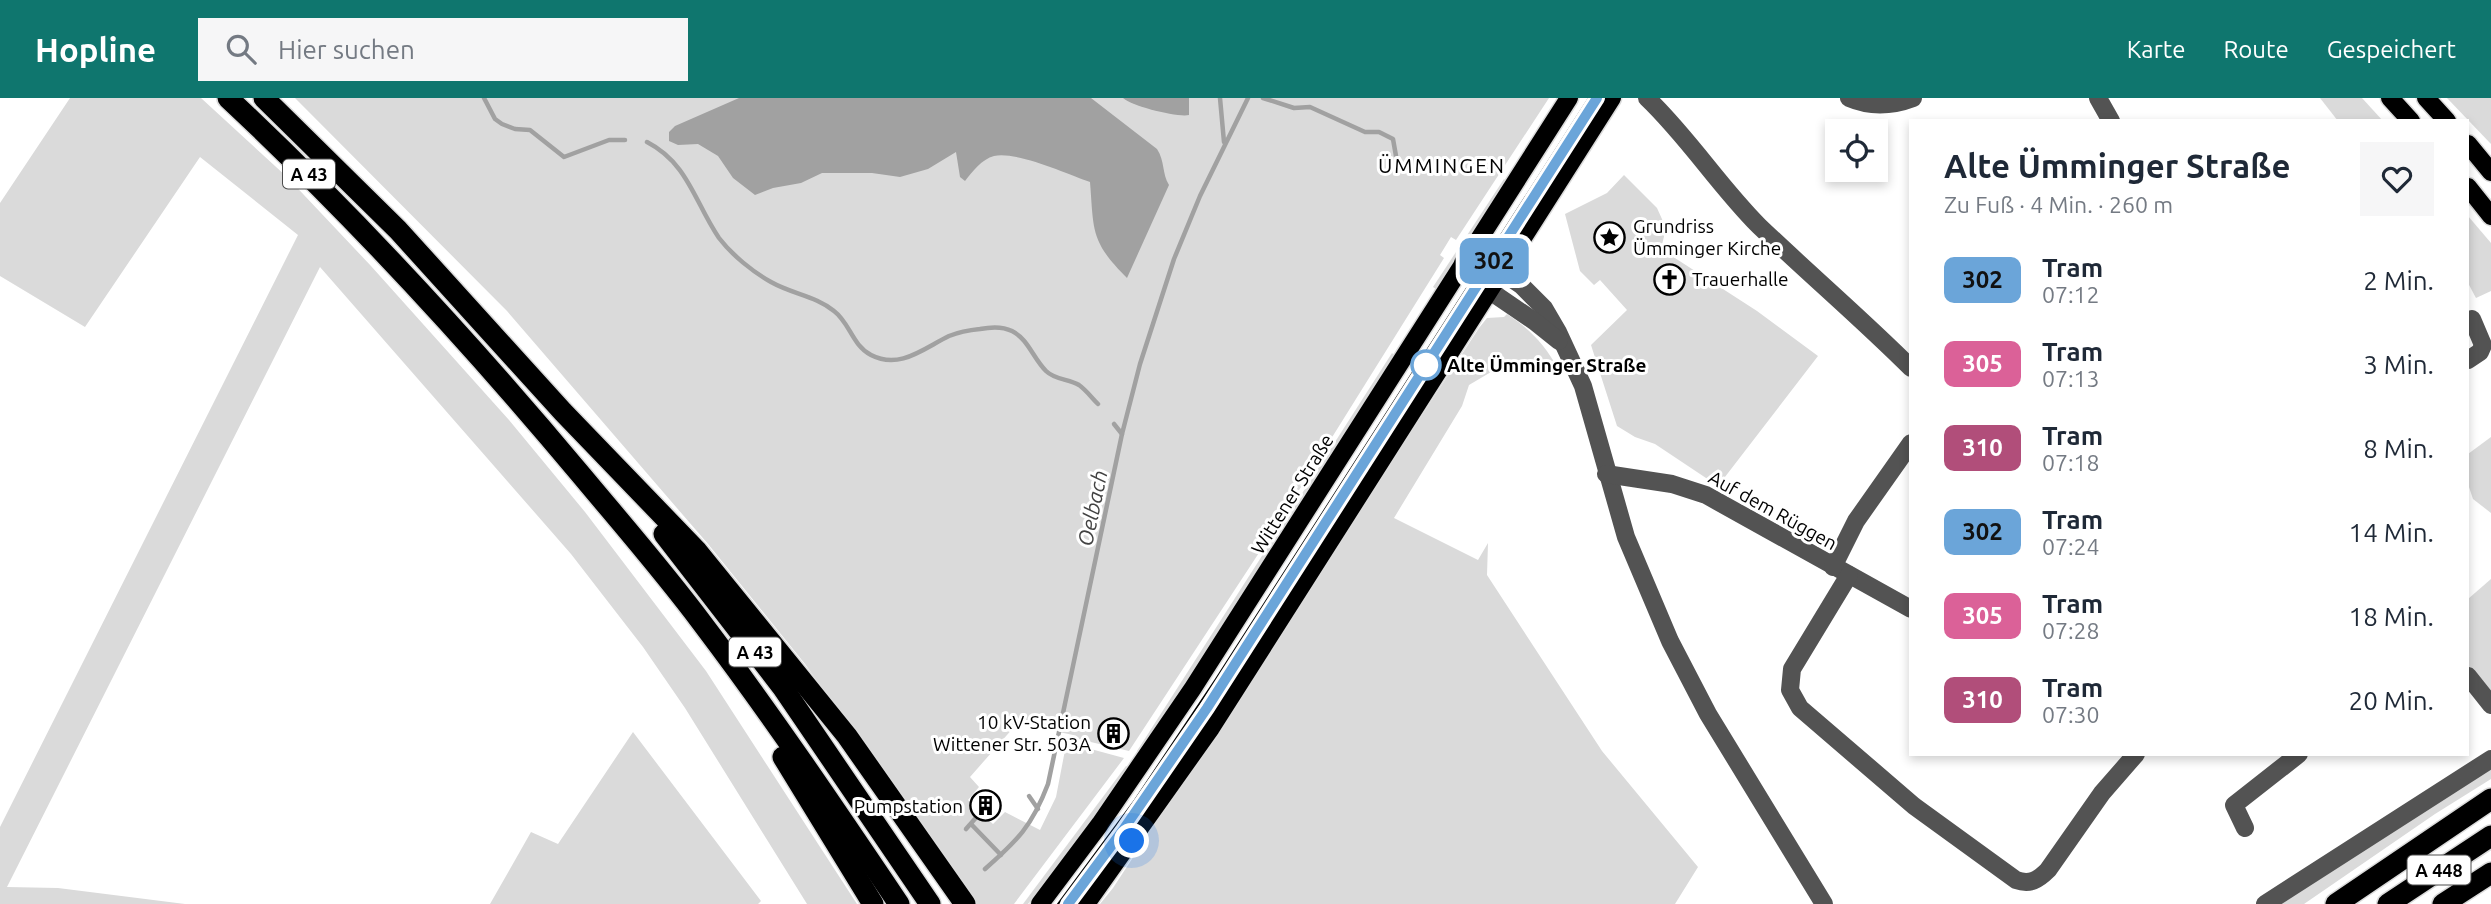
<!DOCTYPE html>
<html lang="de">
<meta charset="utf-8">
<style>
:root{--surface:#fff;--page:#f6f6f7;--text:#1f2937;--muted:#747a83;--accent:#0f766e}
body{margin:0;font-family:Ubuntu,sans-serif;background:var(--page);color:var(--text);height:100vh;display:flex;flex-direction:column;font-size:26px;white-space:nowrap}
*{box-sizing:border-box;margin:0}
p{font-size:23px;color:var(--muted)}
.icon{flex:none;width:38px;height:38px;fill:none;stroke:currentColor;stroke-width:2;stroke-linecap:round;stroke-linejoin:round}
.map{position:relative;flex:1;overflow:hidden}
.drawer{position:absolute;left:1909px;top:21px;width:560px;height:637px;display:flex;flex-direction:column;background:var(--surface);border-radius:0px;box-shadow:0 4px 10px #0003}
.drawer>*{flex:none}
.badge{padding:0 14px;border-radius:10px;font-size:24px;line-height:46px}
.fabs{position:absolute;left:1825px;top:21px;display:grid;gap:14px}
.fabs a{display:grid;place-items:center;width:63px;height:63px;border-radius:0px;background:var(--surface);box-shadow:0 4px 10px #0003;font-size:35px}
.you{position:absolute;width:35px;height:35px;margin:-18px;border:5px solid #fff;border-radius:50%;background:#1a73e8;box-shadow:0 0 0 10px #1a73e833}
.map>.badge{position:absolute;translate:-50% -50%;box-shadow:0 0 0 4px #fff}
.round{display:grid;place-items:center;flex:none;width:74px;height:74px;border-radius:0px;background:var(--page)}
.summary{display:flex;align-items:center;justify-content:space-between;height:119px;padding:0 35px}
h1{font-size:33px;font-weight:700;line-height:52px}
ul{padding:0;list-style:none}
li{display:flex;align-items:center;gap:21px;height:84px;padding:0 35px}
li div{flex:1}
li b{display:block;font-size:26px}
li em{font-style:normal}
li .badge{min-width:77px;font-weight:700;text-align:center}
header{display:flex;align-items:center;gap:42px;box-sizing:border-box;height:98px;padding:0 35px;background:var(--accent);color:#fff}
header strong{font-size:33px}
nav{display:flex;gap:38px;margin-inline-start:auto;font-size:24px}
.search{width:490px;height:63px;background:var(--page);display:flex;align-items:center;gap:18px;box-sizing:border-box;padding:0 24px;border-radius:0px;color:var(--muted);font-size:26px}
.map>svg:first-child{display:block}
.green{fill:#dadada}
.water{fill:#a1a1a1}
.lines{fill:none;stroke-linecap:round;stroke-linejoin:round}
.stream{stroke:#a1a1a1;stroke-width:4.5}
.major-casing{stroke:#dbdbdb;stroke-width:21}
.highway-casing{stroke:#dbdbdb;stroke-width:24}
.minor{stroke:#535353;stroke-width:18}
.major{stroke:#000;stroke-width:18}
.highway{stroke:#000;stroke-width:21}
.tram{stroke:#000;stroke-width:2}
.line-casing{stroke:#fff;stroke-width:16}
.line{stroke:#6ba5d9;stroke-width:10}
.walk{stroke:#000;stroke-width:7;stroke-dasharray:0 12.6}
.stop-dot{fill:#fff;stroke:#6ba5d9;stroke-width:3.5}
.labels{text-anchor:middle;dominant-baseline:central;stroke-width:6;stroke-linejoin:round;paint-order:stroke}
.shield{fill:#fff;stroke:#4c4c4c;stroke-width:2}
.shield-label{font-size:18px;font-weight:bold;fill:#000}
.poi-label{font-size:19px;fill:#000;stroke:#fff;text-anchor:start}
.stop-label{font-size:19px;font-weight:bold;fill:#000;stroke:#fff;text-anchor:start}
.street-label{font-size:19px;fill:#000;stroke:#fff}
.neighbourhood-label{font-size:21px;letter-spacing:2px;fill:#000;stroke:#fff}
.water-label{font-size:21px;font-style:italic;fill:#424242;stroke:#fff}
</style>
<header>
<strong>Hopline</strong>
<div class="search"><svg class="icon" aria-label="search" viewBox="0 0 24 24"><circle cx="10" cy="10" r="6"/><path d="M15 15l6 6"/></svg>Hier suchen</div>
<nav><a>Karte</a><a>Route</a><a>Gespeichert</a></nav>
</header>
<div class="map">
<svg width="2491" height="806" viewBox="0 0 2491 806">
<rect width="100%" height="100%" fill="#fff"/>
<g class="green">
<path d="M70,0H201L287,79L371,168L509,322L585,414L706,573L857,806H807L685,610L643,549L571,456L320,169L7,789L58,790L185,806H0V729L298,137L200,59L85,229L0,178V105Z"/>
<path d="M295,0H1549L1456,142L1451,139L1440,157L1444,160L1276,429L1129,653L1078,641L1073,637L1031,628L1021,621L970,679L979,689L968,702L993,726L1005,714L1040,732L1056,699L1066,647H1076L1124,660L1014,806H976L805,566L708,446L507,213Z"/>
<path d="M2320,0H2362L2383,23H2338Z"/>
<path d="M2447,0H2491V46Z"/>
<path d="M1624,77L1657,110L1666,130L1661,151L1757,213L1818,258L1718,388L1655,346L1635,339L1617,328L1591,247L1627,212L1600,182L1594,187L1580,173L1565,116L1607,95Z"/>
<path d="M1504,81L1505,82L1436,191L1433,189Z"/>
<path d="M2468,118L2491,145V193L2476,200L2468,185Z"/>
<path d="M1507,216C1530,231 1545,247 1559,272L1491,274L1469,287L1462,308L1394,420L1478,462L1488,445L1487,477L1602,653L1698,769L1675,806H1100L1113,790L1479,230L1487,220L1504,219Z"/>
<path d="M1392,255L1394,257L1140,655L1137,653Z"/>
<path d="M2491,339V415L2473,401L2468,386V356Z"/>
<path d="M2491,481V599L2468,572V501Z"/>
<path d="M633,634L761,803L758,806H490L531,734L558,746Z"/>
<path d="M1126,668L1129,670L1028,806H1023Z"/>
<path d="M2491,669V681L2435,716L2304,806H2280Z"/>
</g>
<g class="water">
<path d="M739,0H1091L1157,51C1165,63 1162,76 1169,87L1127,180C1090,143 1094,133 1090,84C1067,76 1017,53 994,58C982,61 972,74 965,83L960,79L956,54L928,71L900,79L872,75H822L801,85L773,90L755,97L733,80L718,58L698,46L678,47L669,43V34L675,28Z"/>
<path d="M1123,0H1189V17C1179,20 1131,8 1123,0Z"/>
</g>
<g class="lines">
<g class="stream">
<path d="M484,0L495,21L502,26L515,31L530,32L564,59L609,42H625"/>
<path d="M1220,0L1224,44"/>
<path d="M1263,0L1294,10L1310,9L1365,34H1379L1393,41L1396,58"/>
<path d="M647,44C688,65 695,105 719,140C732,157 753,174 771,184C792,196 816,198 834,213C850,225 852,247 871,257C900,272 924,250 949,238C959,234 970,232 980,231C990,229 1002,228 1012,233C1028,241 1033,260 1046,273C1055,282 1069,281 1079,287C1086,292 1092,300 1098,306"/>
<path d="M1114,326L1122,336"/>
<path d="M1029,698L1038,711"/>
<path d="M971,726L1001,757"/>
<path d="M966,731L981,714"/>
<path d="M985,771C1018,742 1032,728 1048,686L1122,336L1140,266L1174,161L1200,98L1248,0"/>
</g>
<defs>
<g id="major">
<path d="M2390,0L2411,23"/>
<path d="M2426,0L2447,23"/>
<path d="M2468,46L2491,74"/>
<path d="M2468,89L2491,118"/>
<path d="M1040,806L1100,726L1193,590L1569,0"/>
<path d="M1086,806L1211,630L1612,0"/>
</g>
<g id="highway">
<path d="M228,0C355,119 470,244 582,378C622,426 664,474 702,525C771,616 835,711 899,806"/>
<path d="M264,0L398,132L563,314L697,453L847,638L965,806"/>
<path d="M664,436L783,590L930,806"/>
<path d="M783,659L873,806"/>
<path d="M2336,806L2491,701"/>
<path d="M2388,806L2491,738"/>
<path d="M2443,806L2491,775"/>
</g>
</defs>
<use href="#major" class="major-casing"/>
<use href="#highway" class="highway-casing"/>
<g class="minor">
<path d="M1647,0C1688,39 1719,88 1759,128C1809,176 1862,221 1911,270"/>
<path d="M1849,0C1870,9 1892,8 1913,0"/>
<path d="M2098,0L2111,23"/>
<path d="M1463,165L1502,174L1521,187L1544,210L1558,234L1583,288L1626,439L1670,543L1708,616L1824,806"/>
<path d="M1463,165L1490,193L1534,223L1559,243"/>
<path d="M2468,262L2480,254L2483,247L2472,221"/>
<path d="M1606,376L1672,386L1706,397L1911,511"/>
<path d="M1833,469L1856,423L1911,345"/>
<path d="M1849,477L1792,571L1790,592L1800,610L1914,708L2016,782C2030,787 2038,782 2048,772L2102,695L2136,656"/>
<path d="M2468,578L2491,607"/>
<path d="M2245,730L2234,707L2299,656"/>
<path d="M2265,806L2491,661"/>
</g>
<use href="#major" class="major"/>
<use href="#highway" class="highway"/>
<path class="tram" d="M1058,806L1135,702L1216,581L1589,0"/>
</g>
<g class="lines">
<defs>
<path id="line" d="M1068,806L1123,732L1207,610L1597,0"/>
</defs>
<use href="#line" class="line-casing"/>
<use href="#line" class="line"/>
<path class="walk" d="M1132,743L1211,630L1438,275L1426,267"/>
</g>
<defs>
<symbol id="sight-ring" viewBox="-11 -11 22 22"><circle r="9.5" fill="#fff" stroke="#000" stroke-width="1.5"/><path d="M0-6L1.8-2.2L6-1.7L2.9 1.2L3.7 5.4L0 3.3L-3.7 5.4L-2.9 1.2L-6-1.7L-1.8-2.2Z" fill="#000"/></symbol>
<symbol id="church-ring" viewBox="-11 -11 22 22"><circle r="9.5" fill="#fff" stroke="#000" stroke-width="1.5"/><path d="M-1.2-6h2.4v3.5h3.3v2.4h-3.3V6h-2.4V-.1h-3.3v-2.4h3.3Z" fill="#000"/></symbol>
<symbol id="building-ring" viewBox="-11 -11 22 22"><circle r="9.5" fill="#fff" stroke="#000" stroke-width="1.5"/><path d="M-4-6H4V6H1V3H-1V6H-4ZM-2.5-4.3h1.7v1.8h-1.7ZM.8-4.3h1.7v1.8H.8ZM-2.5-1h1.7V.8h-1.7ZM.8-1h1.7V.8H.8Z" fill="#000"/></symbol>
</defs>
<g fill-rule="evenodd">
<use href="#sight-ring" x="1592" y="122" width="35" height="35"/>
<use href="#church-ring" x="1652" y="164" width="35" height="35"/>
<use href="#building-ring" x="1096" y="618" width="35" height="35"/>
<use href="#building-ring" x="968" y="690" width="35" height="35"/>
</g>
<circle class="stop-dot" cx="1426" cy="267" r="14"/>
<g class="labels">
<g class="shield">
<rect x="283" y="61.5" width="52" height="29" rx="5"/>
<rect x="729" y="539.5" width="52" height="29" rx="5"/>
<rect x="2407.5" y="757.5" width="63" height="29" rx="5"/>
</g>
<g class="shield-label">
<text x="309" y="76">A 43</text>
<text x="755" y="554">A 43</text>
<text x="2439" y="772">A 448</text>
</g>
<g class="poi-label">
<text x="1633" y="128">Grundriss<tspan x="1633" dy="22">Ümminger Kirche</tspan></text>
<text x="1692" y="181">Trauerhalle</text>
<text x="1091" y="624" text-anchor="end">10 kV-Station<tspan x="1091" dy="22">Wittener Str. 503A</tspan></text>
<text x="963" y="708" text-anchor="end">Pumpstation</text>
</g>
<g class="stop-label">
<text x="1447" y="267">Alte Ümminger Straße</text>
</g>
<g class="street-label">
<text transform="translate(1292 396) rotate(-58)">Wittener Straße</text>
<text transform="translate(1773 412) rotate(29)">Auf dem Rüggen</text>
</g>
<g class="neighbourhood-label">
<text x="1442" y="67">ÜMMINGEN</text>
</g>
<g class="water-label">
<text transform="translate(1092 410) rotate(-78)">Oelbach</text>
</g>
</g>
</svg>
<div class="fabs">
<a><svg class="icon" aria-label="locate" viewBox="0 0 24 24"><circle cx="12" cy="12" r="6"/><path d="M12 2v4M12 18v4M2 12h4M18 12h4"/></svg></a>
</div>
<div class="you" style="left:1132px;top:743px"></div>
<b class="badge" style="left:1494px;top:163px;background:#6ba5d9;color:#111">302</b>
<section class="drawer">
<div class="summary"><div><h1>Alte Ümminger Straße</h1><p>Zu Fuß · 4 Min. · 260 m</p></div><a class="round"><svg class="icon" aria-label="heart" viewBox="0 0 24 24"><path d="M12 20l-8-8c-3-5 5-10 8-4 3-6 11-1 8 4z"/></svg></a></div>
<ul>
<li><span class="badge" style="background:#6ba5d9;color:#111">302</span><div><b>Tram</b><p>07:12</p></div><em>2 Min.</em></li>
<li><span class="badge" style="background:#db6198;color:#fff">305</span><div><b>Tram</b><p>07:13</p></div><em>3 Min.</em></li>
<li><span class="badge" style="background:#b14e7a;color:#fff">310</span><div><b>Tram</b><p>07:18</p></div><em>8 Min.</em></li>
<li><span class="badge" style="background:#6ba5d9;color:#111">302</span><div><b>Tram</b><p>07:24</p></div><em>14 Min.</em></li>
<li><span class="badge" style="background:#db6198;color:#fff">305</span><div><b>Tram</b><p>07:28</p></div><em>18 Min.</em></li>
<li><span class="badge" style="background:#b14e7a;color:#fff">310</span><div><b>Tram</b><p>07:30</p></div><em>20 Min.</em></li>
</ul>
</section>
</div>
